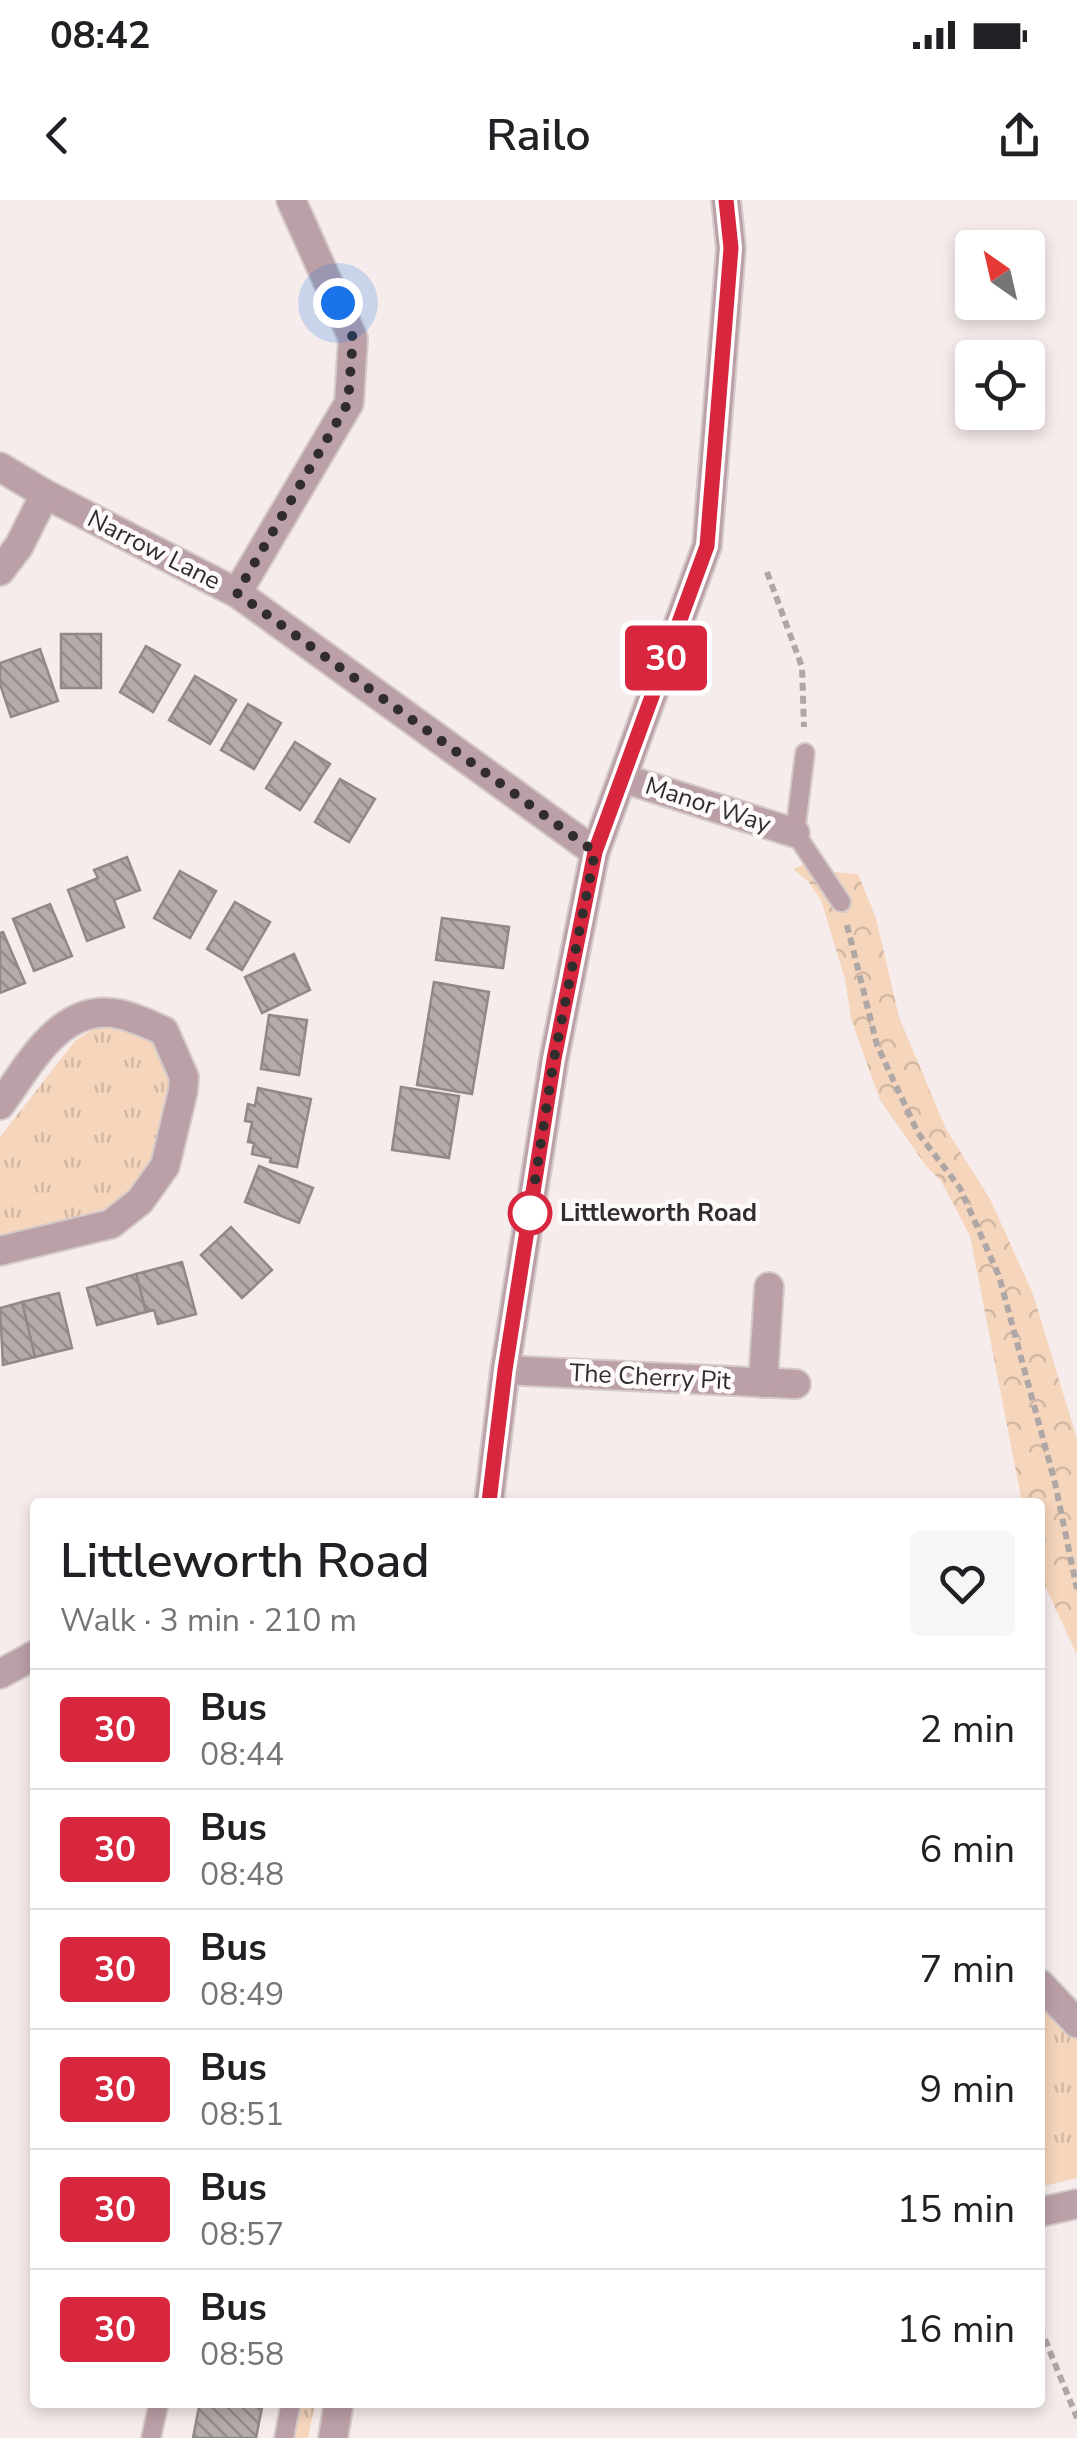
<!DOCTYPE html>
<meta charset="utf-8">
<style>
:root{--surface:#fff;--page:#f6f6f6;--text:#202124;--muted:#757577;--line:#e0e0e0}
body{margin:0;font-family:"Nunito Sans",sans-serif;background:var(--page);color:var(--text);height:100vh;display:flex;flex-direction:column;font-size:38px;white-space:nowrap}
*{box-sizing:border-box;margin:0}
p{font-size:32px;color:var(--muted)}
.icon{flex:none;width:55px;height:55px;fill:none;stroke:currentColor;stroke-width:2;stroke-linecap:round;stroke-linejoin:round}
.map{position:relative;flex:1;overflow:hidden}
.sheet{position:absolute;left:30px;top:1298px;width:1015px;height:910px;display:flex;flex-direction:column;background:var(--surface);border-radius:10px;box-shadow:0 5px 15px #0003}
.sheet>*{flex:none}
.badge{padding:0 20px;border-radius:8px;font-size:35px;line-height:65px}
.needle{width:65px;rotate:326deg}
.tools{position:absolute;left:955px;top:30px;display:grid;gap:20px}
.tools a{display:grid;place-items:center;width:90px;height:90px;border-radius:10px;background:var(--surface);box-shadow:0 5px 15px #0003;font-size:50px}
.you{position:absolute;width:50px;height:50px;margin:-25px;border:8px solid #fff;border-radius:50%;background:#1a73e8;box-shadow:0 0 0 15px #1a73e833}
.map>.badge{position:absolute;translate:-50% -50%;box-shadow:0 0 0 5px #fff}
.round{display:grid;place-items:center;flex:none;width:105px;height:105px;border-radius:10px;background:var(--page)}
.overview{display:flex;align-items:center;justify-content:space-between;height:170px;padding:0 30px}
h1{font-size:48px;font-weight:600;line-height:75px}
ul{padding:0;list-style:none}
li{display:flex;align-items:center;gap:30px;height:120px;padding:0 30px;border-top:2px solid var(--line)}
li div{flex:1}
li b{display:block;font-size:38px}
li em{font-style:normal}
li .badge{min-width:110px;font-weight:700;text-align:center}
.status{display:flex;justify-content:space-between;align-items:center;height:70px;padding:0 50px;background:var(--surface);direction:ltr}
.status svg{height:28px;fill:currentColor}
header{display:flex;justify-content:space-between;align-items:center;height:130px;padding:0 30px;background:var(--surface);font-size:45px;font-weight:600}
.map>svg:first-child{display:block}
.grass{fill:url(#grass-tufts)}
.forest{fill:url(#forest-crowns)}
.building{fill:url(#building-back-hatch);stroke:#918986;stroke-width:2.5}
.lines{fill:none;stroke-linecap:round;stroke-linejoin:round}
.service-casing{stroke:#d3cac9;stroke-width:22}
.minor-casing{stroke:#d3cac9;stroke-width:32}
.path{stroke:#aea7a6;stroke-width:6;stroke-dasharray:8 5;stroke-linecap:butt}
.service{stroke:#bca0a7;stroke-width:18}
.minor{stroke:#bca0a7;stroke-width:28}
.line-casing{stroke:#fff;stroke-width:22}
.line{stroke:#d7263d;stroke-width:15}
.walk{stroke:#312d2d;stroke-width:10;stroke-dasharray:0 18}
.stop-dot{fill:#fff;stroke:#d7263d;stroke-width:5}
.labels{text-anchor:middle;dominant-baseline:central;stroke-width:9;stroke-linejoin:round;paint-order:stroke}
.street-label{font-size:25px;fill:#312d2d;stroke:#fffafa}
.stop-label{font-size:25px;font-weight:bold;fill:#312d2d;stroke:#fffafa;text-anchor:start}
</style>
<div class="status"><b>08:42</b><svg viewBox="0 0 49 12"><path d="M0 12V9h3v3zM5 12V6h3v6zM10 12V3h3v9zM15 12V0h3v12zM26 1h20v11H26zM47 4h2v5h-2z"/></svg></div>
<header><svg class="icon" aria-label="back" viewBox="0 0 24 24"><path d="M15 5l-7 7 7 7"/></svg>Railo<svg class="icon" aria-label="share" viewBox="0 0 24 24"><path d="M12 15V3M7 8l5-5 5 5M5 13v7h14v-7"/></svg></header>
<div class="map">
<svg width="1077" height="2238" viewBox="0 0 1077 2238">
<defs>
<pattern id="grass-tufts" width="24" height="20" patternUnits="userSpaceOnUse" patternTransform="scale(2.5)"><rect width="24" height="20" fill="#f5d5bc"/><path d="M3 7l-1-3M5 7V3M7 7l1-3M15 17l-1-3M17 17v-4M19 17l1-3" fill="none" stroke="#d2b7a2"/></pattern>
<pattern id="forest-crowns" width="20" height="18" patternUnits="userSpaceOnUse" patternTransform="scale(2.5)"><rect width="20" height="18" fill="#f5d5bc"/><path d="M2 6a3 3 0 1 1 6 0M12 15a3 3 0 1 1 6 0" fill="none" stroke="#d2b7a2"/></pattern>
<pattern id="building-back-hatch" width="6" height="6" patternUnits="userSpaceOnUse" patternTransform="scale(2.5)"><rect width="6" height="6" fill="#b5aca9"/><path d="M-1 5l2 2M0 0l6 6M5-1l2 2" fill="none" stroke="#948c8a"/></pattern>
</defs>
<rect width="100%" height="100%" fill="#f6eceb"/>
<g class="grass">
<path d="M118,825L149,833L176,871L163,930L140,993L120,1005L0,1037V937L75,841L93,829Z"/>
<path d="M1040,1792L1077,1836V1978L1040,1987Z"/>
<path d="M299,2203H315L308,2238H292Z"/>
</g>
<path class="forest" d="M822,657L834,672L858,674L876,718L899,817L946,929L990,999L1033,1094L1077,1239V1455L1040,1375V1302H1022L970,1036L941,981L926,966L880,900L851,819L845,779L821,700L808,681L793,669Z"/>
<g class="building">
<rect x="61" y="434" width="40" height="54"/>
<path d="M146,446L180,465L153,512L120,492Z"/>
<path d="M40,449L58,501L11,517L0,484V463Z"/>
<path d="M195,476L236,500L210,544L169,520Z"/>
<path d="M248,504L281,523L254,569L221,550Z"/>
<path d="M295,542L330,564L300,610L266,588Z"/>
<path d="M340,579L375,599L349,642L315,622Z"/>
<path d="M127,657L140,690L114,700L124,727L87,741L68,690L98,678L94,670Z"/>
<path d="M180,671L216,691L190,738L154,718Z"/>
<path d="M235,702L270,722L242,770L207,749Z"/>
<path d="M50,704L72,756L34,771L13,719Z"/>
<path d="M442,718L509,727L503,768L436,760Z"/>
<path d="M3,732L25,783L0,793V733Z"/>
<path d="M294,754L310,790L262,813L245,777Z"/>
<path d="M434,782L489,792L472,894L417,885Z"/>
<path d="M269,815L307,820L299,875L261,869Z"/>
<path d="M401,887L459,896L449,958L392,950Z"/>
<path d="M258,888L311,899L297,967L270,962L271,958L252,954L254,943L248,942L252,922L245,921L248,904L255,906Z"/>
<path d="M259,966L313,988L299,1023L245,1002Z"/>
<path d="M231,1027L272,1070L242,1098L201,1055Z"/>
<path d="M182,1062L196,1114L158,1124L154,1110L146,1112L136,1074Z"/>
<path d="M136,1074L146,1112L97,1125L87,1088Z"/>
<path d="M59,1093L72,1148L35,1157L22,1102Z"/>
<path d="M22,1102L35,1157L3,1165L0,1108Z"/>
<path d="M200,2202H263L256,2238H193Z"/>
</g>
<g class="lines">
<defs>
<g id="service">
<path d="M805,553L795,633L841,702"/>
<path d="M151,2238L159,2202"/>
<path d="M284,2238L291,2202"/>
</g>
<g id="minor">
<path d="M0,267L45,294L237,393L595,652"/>
<path d="M0,371L19,346L45,294"/>
<path d="M237,393L349,203L353,138L291,0"/>
<path d="M622,578L795,633"/>
<path d="M0,905C29,866 60,802 119,814C134,817 150,825 164,831L184,877L183,891L165,966L140,1001L111,1024L0,1051"/>
<path d="M505,1170L796,1184"/>
<path d="M763,1183L769,1087"/>
<path d="M489,1302L505,1170L554,859L595,652L707,346L731,48L726,0"/>
<path d="M0,1474L35,1455"/>
<path d="M1040,1784L1077,1823"/>
<path d="M1040,2012L1077,2004"/>
<path d="M333,2238L339,2202"/>
</g>
</defs>
<use href="#service" class="service-casing"/>
<use href="#minor" class="minor-casing"/>
<g class="path">
<path d="M767,372L802,467L804,527"/>
<path d="M847,725L877,845L918,933L960,988L999,1076L1055,1283L1077,1389"/>
<path d="M1040,2127L1077,2218"/>
</g>
<use href="#service" class="service"/>
<use href="#minor" class="minor"/>
</g>
<g class="lines">
<defs>
<path id="line" d="M489,1302L505,1170L554,859L595,652L707,346L731,48L726,0"/>
</defs>
<use href="#line" class="line-casing"/>
<use href="#line" class="line"/>
<path class="walk" d="M338,103L353,138L348,203L237,393L595,652L554,859L530,1013"/>
</g>
<circle class="stop-dot" cx="530" cy="1013" r="20"/>
<g class="labels">
<g class="street-label">
<text transform="translate(154 350) rotate(27)">Narrow Lane</text>
<text transform="translate(708 605) rotate(18)">Manor Way</text>
<text transform="translate(650 1177) rotate(3)">The Cherry Pit</text>
</g>
<g class="stop-label">
<text x="560" y="1013">Littleworth Road</text>
</g>
</g>
</svg>
<div class="tools">
<a><svg class="needle" viewBox="-14 -14 28 28"><path d="M0-13l5 13h-10z" fill="#e53935"/><path d="M0 13l5-13h-10z" fill="#757577"/></svg></a>
<a><svg class="icon" aria-label="locate" viewBox="0 0 24 24"><circle cx="12" cy="12" r="6"/><path d="M12 2v4M12 18v4M2 12h4M18 12h4"/></svg></a>
</div>
<div class="you" style="left:338px;top:103px"></div>
<b class="badge" style="left:666px;top:458px;background:#d7263d;color:#fff">30</b>
<section class="sheet">
<div class="overview"><div><h1>Littleworth Road</h1><p>Walk · 3 min · 210 m</p></div><a class="round"><svg class="icon" aria-label="heart" viewBox="0 0 24 24"><path d="M12 20l-8-8c-3-5 5-10 8-4 3-6 11-1 8 4z"/></svg></a></div>
<ul>
<li><span class="badge" style="background:#d7263d;color:#fff">30</span><div><b>Bus</b><p>08:44</p></div><em>2 min</em></li>
<li><span class="badge" style="background:#d7263d;color:#fff">30</span><div><b>Bus</b><p>08:48</p></div><em>6 min</em></li>
<li><span class="badge" style="background:#d7263d;color:#fff">30</span><div><b>Bus</b><p>08:49</p></div><em>7 min</em></li>
<li><span class="badge" style="background:#d7263d;color:#fff">30</span><div><b>Bus</b><p>08:51</p></div><em>9 min</em></li>
<li><span class="badge" style="background:#d7263d;color:#fff">30</span><div><b>Bus</b><p>08:57</p></div><em>15 min</em></li>
<li><span class="badge" style="background:#d7263d;color:#fff">30</span><div><b>Bus</b><p>08:58</p></div><em>16 min</em></li>
</ul>
</section>
</div>
